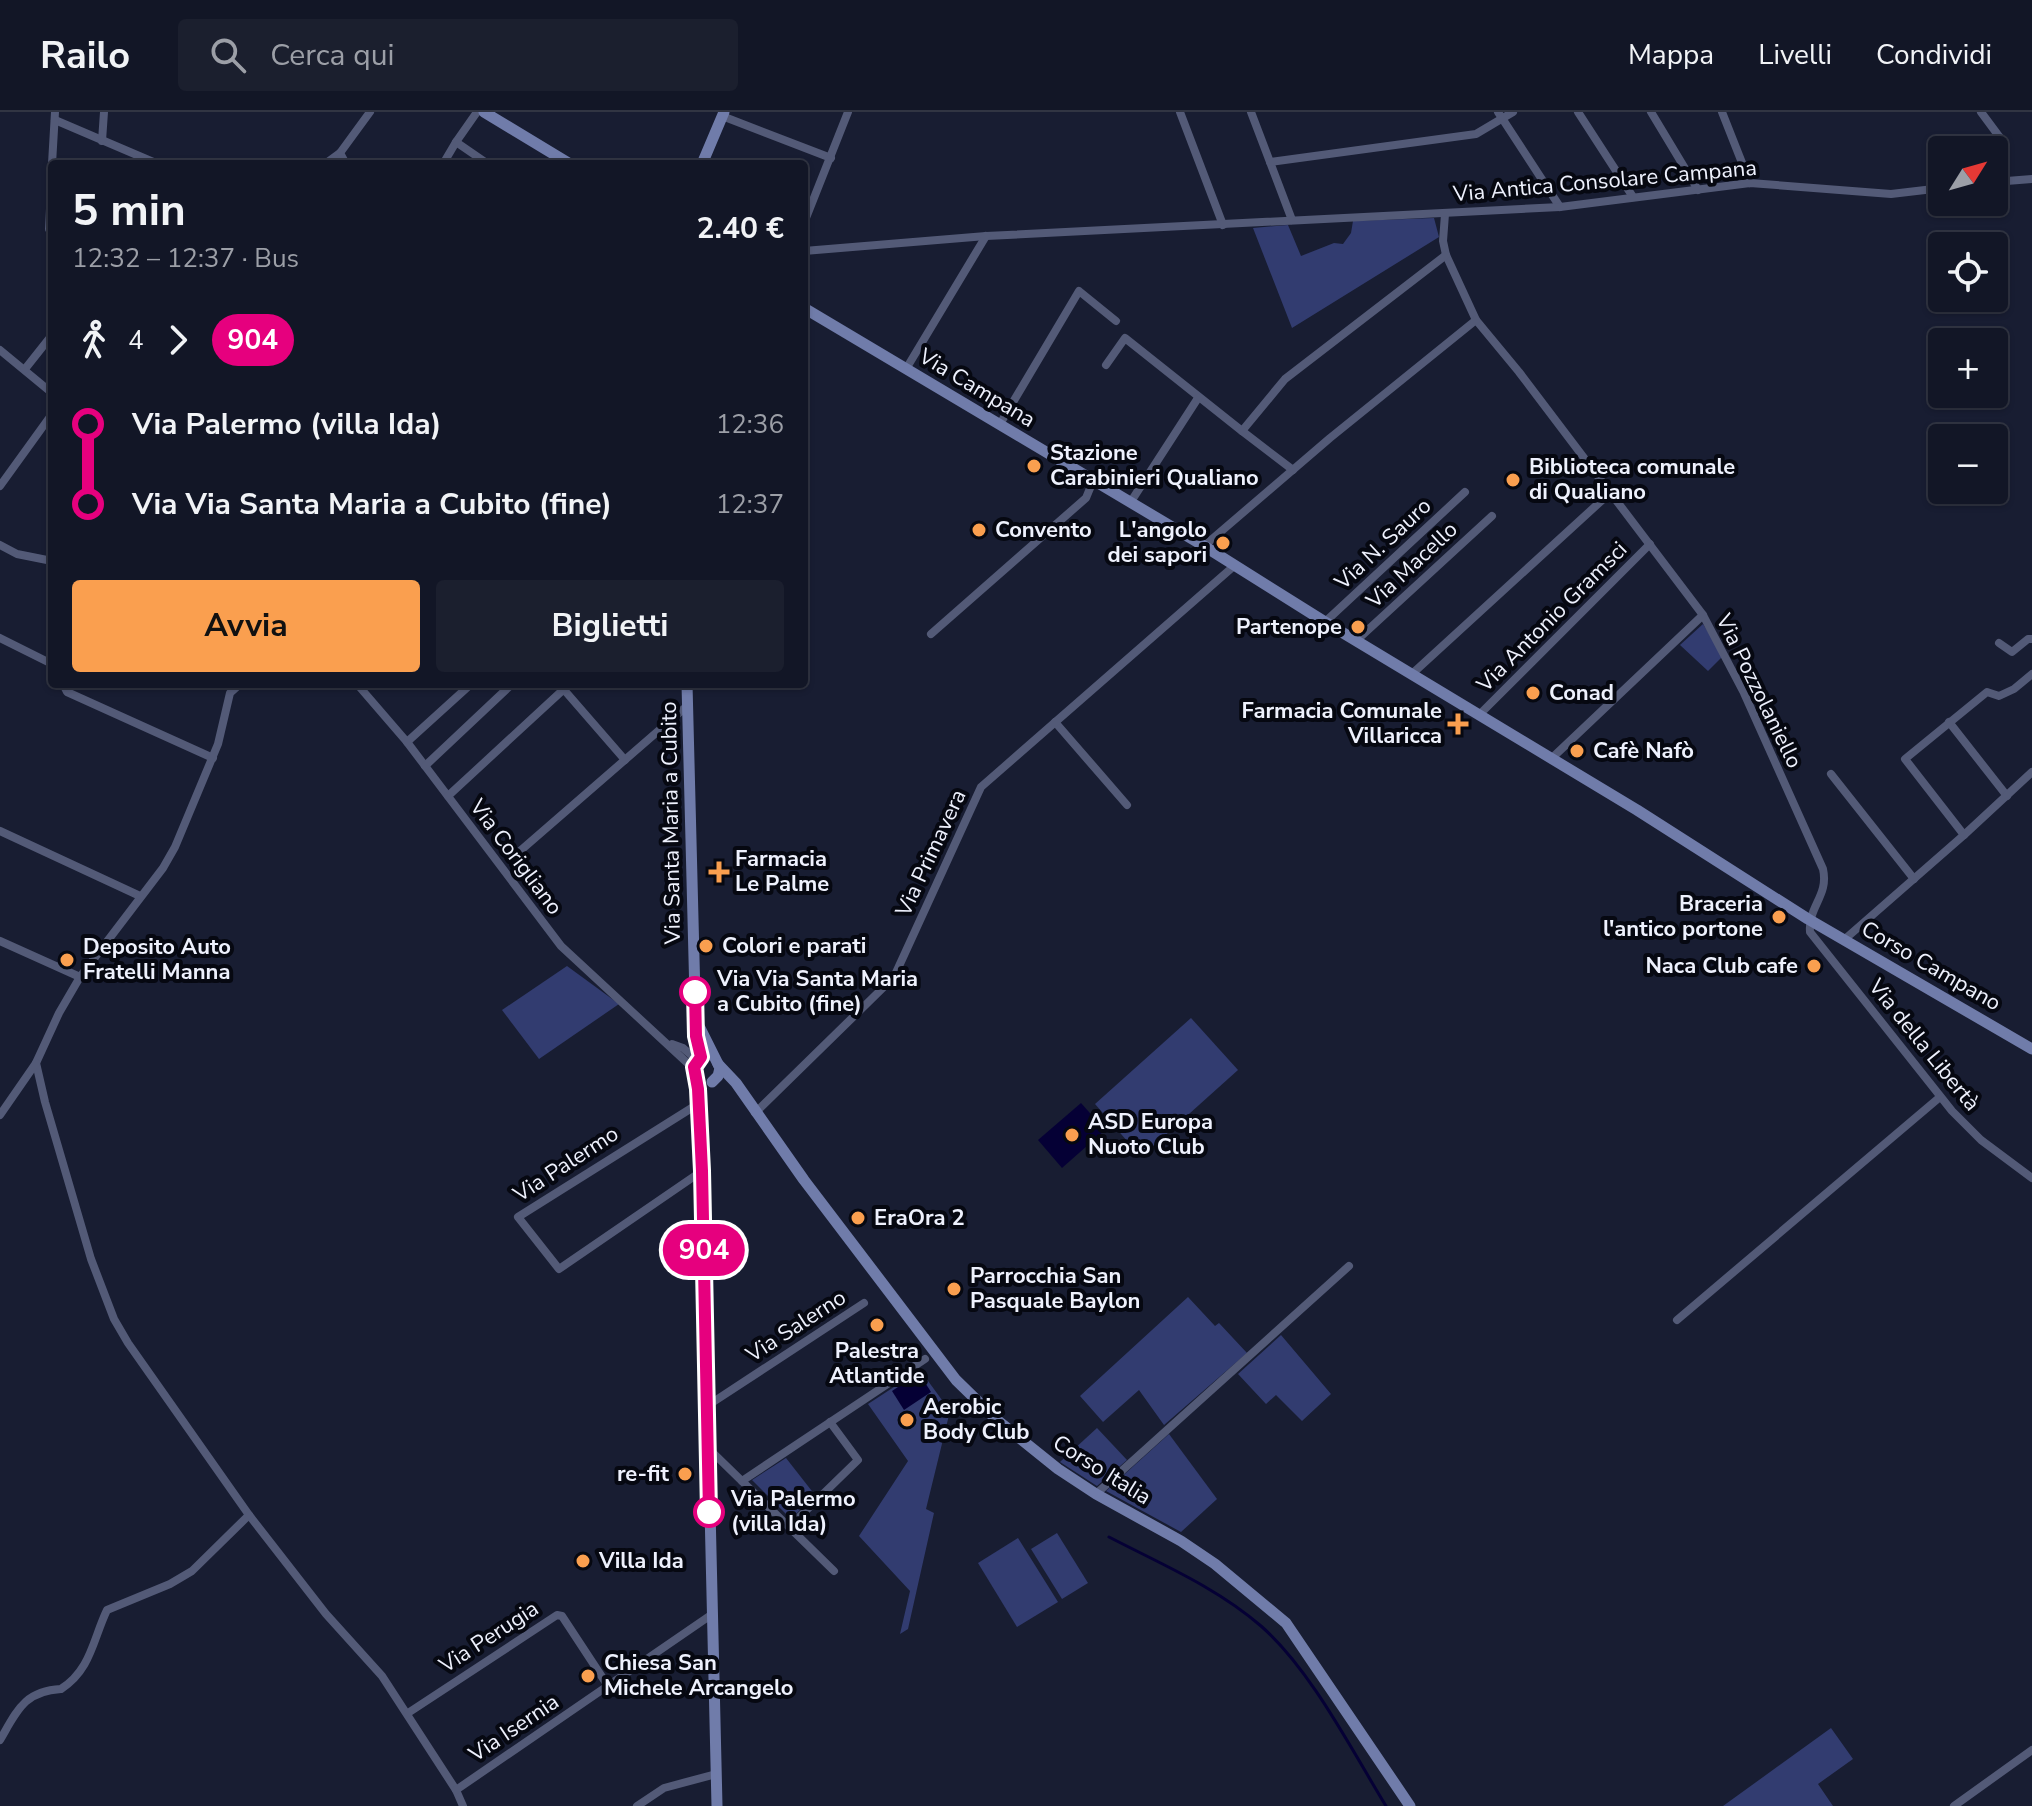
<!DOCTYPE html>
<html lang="it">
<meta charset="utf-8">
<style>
:root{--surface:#121626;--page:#1b1f2e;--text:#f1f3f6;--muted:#9c9fa7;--line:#313543;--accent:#fa9f4f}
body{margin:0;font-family:"Nunito Sans",sans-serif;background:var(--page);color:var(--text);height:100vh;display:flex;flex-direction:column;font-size:30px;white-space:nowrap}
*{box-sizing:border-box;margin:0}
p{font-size:26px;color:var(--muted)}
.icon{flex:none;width:44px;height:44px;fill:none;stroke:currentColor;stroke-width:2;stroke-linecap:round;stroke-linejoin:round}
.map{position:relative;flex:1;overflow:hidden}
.panel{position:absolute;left:48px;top:48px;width:760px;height:528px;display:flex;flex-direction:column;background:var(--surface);border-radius:8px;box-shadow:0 2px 6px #0004,0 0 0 2px var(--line)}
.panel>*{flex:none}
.badge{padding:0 16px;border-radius:26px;font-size:28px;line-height:52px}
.needle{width:52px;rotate:53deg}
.fabs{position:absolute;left:1928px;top:24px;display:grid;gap:16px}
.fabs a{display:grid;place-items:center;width:80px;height:80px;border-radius:8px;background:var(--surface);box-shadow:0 2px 6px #0004,0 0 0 2px var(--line);font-size:40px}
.map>.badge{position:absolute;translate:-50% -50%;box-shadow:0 0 0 4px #fff}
.legs{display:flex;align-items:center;gap:12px;height:88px;padding:0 24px;font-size:26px}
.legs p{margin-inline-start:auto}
.head{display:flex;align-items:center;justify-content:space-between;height:136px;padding:0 24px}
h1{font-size:44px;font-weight:700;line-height:60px}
.cta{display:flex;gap:16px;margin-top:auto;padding:16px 24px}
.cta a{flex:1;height:92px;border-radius:8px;background:var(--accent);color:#111;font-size:32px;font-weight:700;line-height:92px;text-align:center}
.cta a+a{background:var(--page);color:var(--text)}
ul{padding:0 24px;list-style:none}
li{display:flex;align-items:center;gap:28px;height:80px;font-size:30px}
li i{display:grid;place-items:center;width:12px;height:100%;margin:0 10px;background:currentColor}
li i::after{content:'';width:20px;height:20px;margin:-10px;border:6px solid;border-radius:50%;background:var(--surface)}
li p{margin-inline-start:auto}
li:first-child i{background:linear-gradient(#0000 50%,currentColor 0)}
li:last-child i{background:linear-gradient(currentColor 50%,#0000 0)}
header{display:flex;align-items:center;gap:48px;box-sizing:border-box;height:112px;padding:0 40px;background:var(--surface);border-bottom:2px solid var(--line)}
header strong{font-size:38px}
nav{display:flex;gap:44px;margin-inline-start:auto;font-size:28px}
.search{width:560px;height:72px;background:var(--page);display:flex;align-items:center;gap:20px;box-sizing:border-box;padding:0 28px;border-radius:8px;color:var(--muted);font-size:30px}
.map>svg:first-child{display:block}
.green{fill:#323c70}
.water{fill:#050035}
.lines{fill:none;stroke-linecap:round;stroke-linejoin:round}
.stream{stroke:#050035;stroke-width:3}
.street{stroke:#535a77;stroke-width:8}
.secondary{stroke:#707caa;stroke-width:11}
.line-1-casing{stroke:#fff;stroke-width:18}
.line-1{stroke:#e6007e;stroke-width:12}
.poi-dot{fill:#fa9f4f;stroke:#060811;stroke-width:3}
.stop-1-dot{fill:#fff;stroke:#e6007e;stroke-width:4}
.labels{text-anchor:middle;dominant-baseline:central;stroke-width:8;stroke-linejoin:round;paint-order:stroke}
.street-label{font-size:22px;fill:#eef1fd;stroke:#060811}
.poi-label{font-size:22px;font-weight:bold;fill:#eef1fd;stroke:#060811;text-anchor:start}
.stop-label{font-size:22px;font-weight:bold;fill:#eef1fd;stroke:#060811;text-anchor:start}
</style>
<header>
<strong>Railo</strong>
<div class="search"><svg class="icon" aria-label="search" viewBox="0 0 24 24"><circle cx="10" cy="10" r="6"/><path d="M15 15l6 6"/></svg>Cerca qui</div>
<nav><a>Mappa</a><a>Livelli</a><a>Condividi</a></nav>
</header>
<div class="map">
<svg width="2032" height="1694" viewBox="0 0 2032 1694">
<rect width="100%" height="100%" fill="#181d32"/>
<g class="green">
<path d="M1434,106L1439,125L1292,216L1253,116L1288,113L1301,144L1334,131L1343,132L1351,121L1353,109Z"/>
<path d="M1703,512L1723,544L1708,559L1680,533Z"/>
<path d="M567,854L619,892L539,947L502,898Z"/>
<path d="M1191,906L1238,958L1141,1045L1095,992Z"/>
<path d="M1188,1185L1215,1214L1219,1211L1247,1241L1164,1313L1139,1278L1103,1310L1080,1284Z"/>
<path d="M1281,1223L1331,1282L1302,1309L1276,1283L1266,1292L1238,1262Z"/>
<path d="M920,1258L950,1299L926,1397L934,1401L908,1517L900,1522L910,1479L859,1424L908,1349L868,1292Z"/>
<path d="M1097,1316L1127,1348L1097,1374L1060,1350Z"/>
<path d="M1169,1322L1217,1387L1181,1420L1106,1379Z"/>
<path d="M786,1346L815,1383L791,1407L752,1368Z"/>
<path d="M1057,1421L1088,1471L1062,1487L1031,1437Z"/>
<path d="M1018,1426L1058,1490L1017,1515L978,1451Z"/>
<path d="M1831,1616L1853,1647L1818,1672L1833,1694H1723Z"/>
</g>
<g class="water">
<path d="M1081,991L1105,1018L1062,1056L1038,1028Z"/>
<path d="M919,1261L931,1280L904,1298L892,1279Z"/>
</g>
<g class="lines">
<path class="stream" d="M1109,1425C1161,1452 1216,1475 1261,1514C1311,1558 1351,1637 1386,1694"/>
<g class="street">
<path d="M1180,0L1223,113"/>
<path d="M1251,0L1292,108"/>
<path d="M1498,0L1560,95"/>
<path d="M1578,0L1633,85"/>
<path d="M1651,0L1698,78"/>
<path d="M1722,0L1750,71"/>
<path d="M1981,0L2001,27L2003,69"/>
<path d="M722,4L831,46"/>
<path d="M55,8L158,52"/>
<path d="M102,29L104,0"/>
<path d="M456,30L477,0"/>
<path d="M1270,50L1476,22L1513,0"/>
<path d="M52,52L55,0"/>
<path d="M325,52L340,41"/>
<path d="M346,52L340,41L370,0"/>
<path d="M443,52L456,30L488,52"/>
<path d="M1994,70L2032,67"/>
<path d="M1445,102L1443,129L1446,143L1476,208L1519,260L1703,503L1744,581L1823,757C1829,784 1808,794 1810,820L1952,999L1981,1028L2032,1066"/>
<path d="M804,111L848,0"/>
<path d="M49,117L52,56"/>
<path d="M804,139L986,124L1560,95L1750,71L1891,82L1942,76"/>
<path d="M0,238L52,281"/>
<path d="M1106,253L1125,226L1242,319L1285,267L1446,143"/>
<path d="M25,257L52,223"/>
<path d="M906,257L986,124"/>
<path d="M1000,312L1079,179L1116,209"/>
<path d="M1242,319L1293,358"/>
<path d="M0,374L52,302"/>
<path d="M1130,391L1198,286"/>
<path d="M0,433L17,442L52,449"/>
<path d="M1204,434L1330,326L1476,208"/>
<path d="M1325,510L1465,380"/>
<path d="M931,522L1086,386L1093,369"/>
<path d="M0,526L52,552"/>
<path d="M1357,528L1492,404"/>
<path d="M1999,531L2012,540L2028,527H2032"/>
<path d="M1413,561L1611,380"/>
<path d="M63,572L67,580L213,646"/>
<path d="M240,572L230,581L218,632L175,735L163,756L80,865L59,901L36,951L45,990L91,1147L114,1207L128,1231L249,1403L326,1502L382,1564L456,1678L463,1694"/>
<path d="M357,572L407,630L561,834L695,958"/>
<path d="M559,572L625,648"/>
<path d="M1479,603L1650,432"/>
<path d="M1055,610L1127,693"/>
<path d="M1949,610L2007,684"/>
<path d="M407,630L471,572"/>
<path d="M1552,646L1703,503"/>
<path d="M425,654L512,572"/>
<path d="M1831,662L1914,767"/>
<path d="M448,684L564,577"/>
<path d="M0,719L140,784"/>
<path d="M1964,723L1905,647L1987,580L1999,584L2014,577L2032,562"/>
<path d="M520,739L687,594"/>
<path d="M1845,827L1964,723L2032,660"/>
<path d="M0,829L80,865"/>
<path d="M672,932L683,936L697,948"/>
<path d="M698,992L518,1105L559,1157L702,1059"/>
<path d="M755,1001L894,865L981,675L1234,454"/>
<path d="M0,1003L36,951"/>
<path d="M1677,1208L1940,985"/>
<path d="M707,1294L864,1191"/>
<path d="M708,1336L834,1459"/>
<path d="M742,1369L925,1247"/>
<path d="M1096,1382L1349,1154"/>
<path d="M789,1415L858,1348L830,1310"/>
<path d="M408,1601L557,1503L562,1504L608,1574"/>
<path d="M0,1628C17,1599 24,1579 61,1577C91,1558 93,1527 107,1498L170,1472L192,1459L249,1403"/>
<path d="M456,1678L711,1503"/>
<path d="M637,1694L664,1676L716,1662"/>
<path d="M1954,1694L2032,1638"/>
</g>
<g class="secondary">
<path d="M484,0L570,52"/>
<path d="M702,52L724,0"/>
<path d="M804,196L1204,434L1325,510L1637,698L1808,807L2032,937"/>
<path d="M687,572L696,924L701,945"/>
<path d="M700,916L720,956L718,964L712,970"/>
<path d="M701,945L694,955L698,977L702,1059L717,1694"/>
<path d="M718,952L736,971L804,1068L956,1268L997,1308L1058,1357L1096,1382L1181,1429L1215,1452L1286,1511L1410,1694"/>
</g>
</g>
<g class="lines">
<defs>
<path id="line-1" d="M695,880L696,924L701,945L694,955L698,977L702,1059L709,1400"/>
</defs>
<use href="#line-1" class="line-1-casing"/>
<use href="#line-1" class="line-1"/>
</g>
<g class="poi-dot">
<circle cx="1034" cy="354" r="8"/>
<circle cx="1513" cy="368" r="8"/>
<circle cx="979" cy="418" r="8"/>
<circle cx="1223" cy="431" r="8"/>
<circle cx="1358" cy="515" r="8"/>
<circle cx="1533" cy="581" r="8"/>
<path d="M1454 600h8v8h8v8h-8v8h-8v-8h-8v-8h8z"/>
<circle cx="1577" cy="639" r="8"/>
<path d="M715 748h8v8h8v8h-8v8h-8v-8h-8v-8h8z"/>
<circle cx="1779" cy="805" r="8"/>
<circle cx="706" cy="834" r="8"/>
<circle cx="67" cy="848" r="8"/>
<circle cx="1814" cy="854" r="8"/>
<circle cx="1072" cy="1023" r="8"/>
<circle cx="858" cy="1106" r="8"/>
<circle cx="954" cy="1177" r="8"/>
<circle cx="877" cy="1213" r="8"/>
<circle cx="907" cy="1308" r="8"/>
<circle cx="685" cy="1362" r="8"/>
<circle cx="583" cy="1449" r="8"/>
<circle cx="588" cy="1564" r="8"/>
</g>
<g class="stop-1-dot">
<circle cx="695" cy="880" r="14"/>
<circle cx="709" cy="1400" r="14"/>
</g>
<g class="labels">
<g class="street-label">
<text transform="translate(1605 69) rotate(-5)">Via Antica Consolare Campana</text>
<text transform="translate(977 276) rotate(31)">Via Campana</text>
<text transform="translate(1383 432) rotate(-43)">Via N. Sauro</text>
<text transform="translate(1412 453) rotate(-43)">Via Macello</text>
<text transform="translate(1552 505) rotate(-45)">Via Antonio Gramsci</text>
<text transform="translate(1759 579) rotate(64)">Via Pozzolaniello</text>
<text transform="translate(671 711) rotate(-91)">Via Santa Maria a Cubito</text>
<text transform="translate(931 741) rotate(-65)">Via Primavera</text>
<text transform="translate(516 745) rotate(53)">Via Corigliano</text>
<text transform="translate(1931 854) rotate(30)">Corso Campano</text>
<text transform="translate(1924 933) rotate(51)">Via della Libertà</text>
<text transform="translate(566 1052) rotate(-33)">Via Palermo</text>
<text transform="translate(796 1214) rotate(-33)">Via Salerno</text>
<text transform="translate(1102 1358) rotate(32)">Corso Italia</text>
<text transform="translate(489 1525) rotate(-33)">Via Perugia</text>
<text transform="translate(514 1616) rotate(-34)">Via Isernia</text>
</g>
<g class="poi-label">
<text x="1050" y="341">Stazione<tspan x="1050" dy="25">Carabinieri Qualiano</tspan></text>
<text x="1529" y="355">Biblioteca comunale<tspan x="1529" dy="25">di Qualiano</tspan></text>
<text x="995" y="418">Convento</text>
<text x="1207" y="418" text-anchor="end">L'angolo<tspan x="1207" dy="25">dei sapori</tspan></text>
<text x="1342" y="515" text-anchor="end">Partenope</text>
<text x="1549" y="581">Conad</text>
<text x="1442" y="599" text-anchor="end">Farmacia Comunale<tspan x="1442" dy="25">Villaricca</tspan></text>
<text x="1593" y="639">Cafè Nafò</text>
<text x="735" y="747">Farmacia<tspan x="735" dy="25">Le Palme</tspan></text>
<text x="1763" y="792" text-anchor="end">Braceria<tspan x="1763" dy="25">l'antico portone</tspan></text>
<text x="722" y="834">Colori e parati</text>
<text x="83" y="835">Deposito Auto<tspan x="83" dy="25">Fratelli Manna</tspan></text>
<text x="1798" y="854" text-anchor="end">Naca Club cafe</text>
<text x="1088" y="1010">ASD Europa<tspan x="1088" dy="25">Nuoto Club</tspan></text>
<text x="874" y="1106">EraOra 2</text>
<text x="970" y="1164">Parrocchia San<tspan x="970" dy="25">Pasquale Baylon</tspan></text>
<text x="877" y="1239" text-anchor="middle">Palestra<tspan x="877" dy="25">Atlantide</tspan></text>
<text x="923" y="1295">Aerobic<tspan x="923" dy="25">Body Club</tspan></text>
<text x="669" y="1362" text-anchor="end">re-fit</text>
<text x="599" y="1449">Villa Ida</text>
<text x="604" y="1551">Chiesa San<tspan x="604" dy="25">Michele Arcangelo</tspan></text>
</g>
<g class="stop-label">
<text x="717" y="867">Via Via Santa Maria<tspan x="717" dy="25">a Cubito (fine)</tspan></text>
<text x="731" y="1387">Via Palermo<tspan x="731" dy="25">(villa Ida)</tspan></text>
</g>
</g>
</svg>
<div class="fabs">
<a><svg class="needle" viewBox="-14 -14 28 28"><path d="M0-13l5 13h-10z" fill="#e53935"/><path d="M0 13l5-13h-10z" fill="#9c9fa7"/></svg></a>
<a><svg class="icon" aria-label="locate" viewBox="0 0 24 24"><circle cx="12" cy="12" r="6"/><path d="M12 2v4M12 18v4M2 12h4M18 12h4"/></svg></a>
<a>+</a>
<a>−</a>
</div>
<b class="badge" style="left:704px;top:1138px;background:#e6007e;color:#fff">904</b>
<section class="panel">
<div class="head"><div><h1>5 min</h1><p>12:32 – 12:37 · Bus</p></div><b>2.40 €</b></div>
<div class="legs"><svg class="icon" aria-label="walk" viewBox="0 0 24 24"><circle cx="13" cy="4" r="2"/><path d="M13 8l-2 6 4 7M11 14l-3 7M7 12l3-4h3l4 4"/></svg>4<svg class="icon" aria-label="forward" viewBox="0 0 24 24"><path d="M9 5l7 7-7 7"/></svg><b class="badge" style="background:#e6007e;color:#fff">904</b></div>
<ul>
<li><i style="color:#e6007e"></i><b>Via Palermo (villa Ida)</b><p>12:36</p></li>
<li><i style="color:#e6007e"></i><b>Via Via Santa Maria a Cubito (fine)</b><p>12:37</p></li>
</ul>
<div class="cta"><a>Avvia</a><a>Biglietti</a></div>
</section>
</div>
